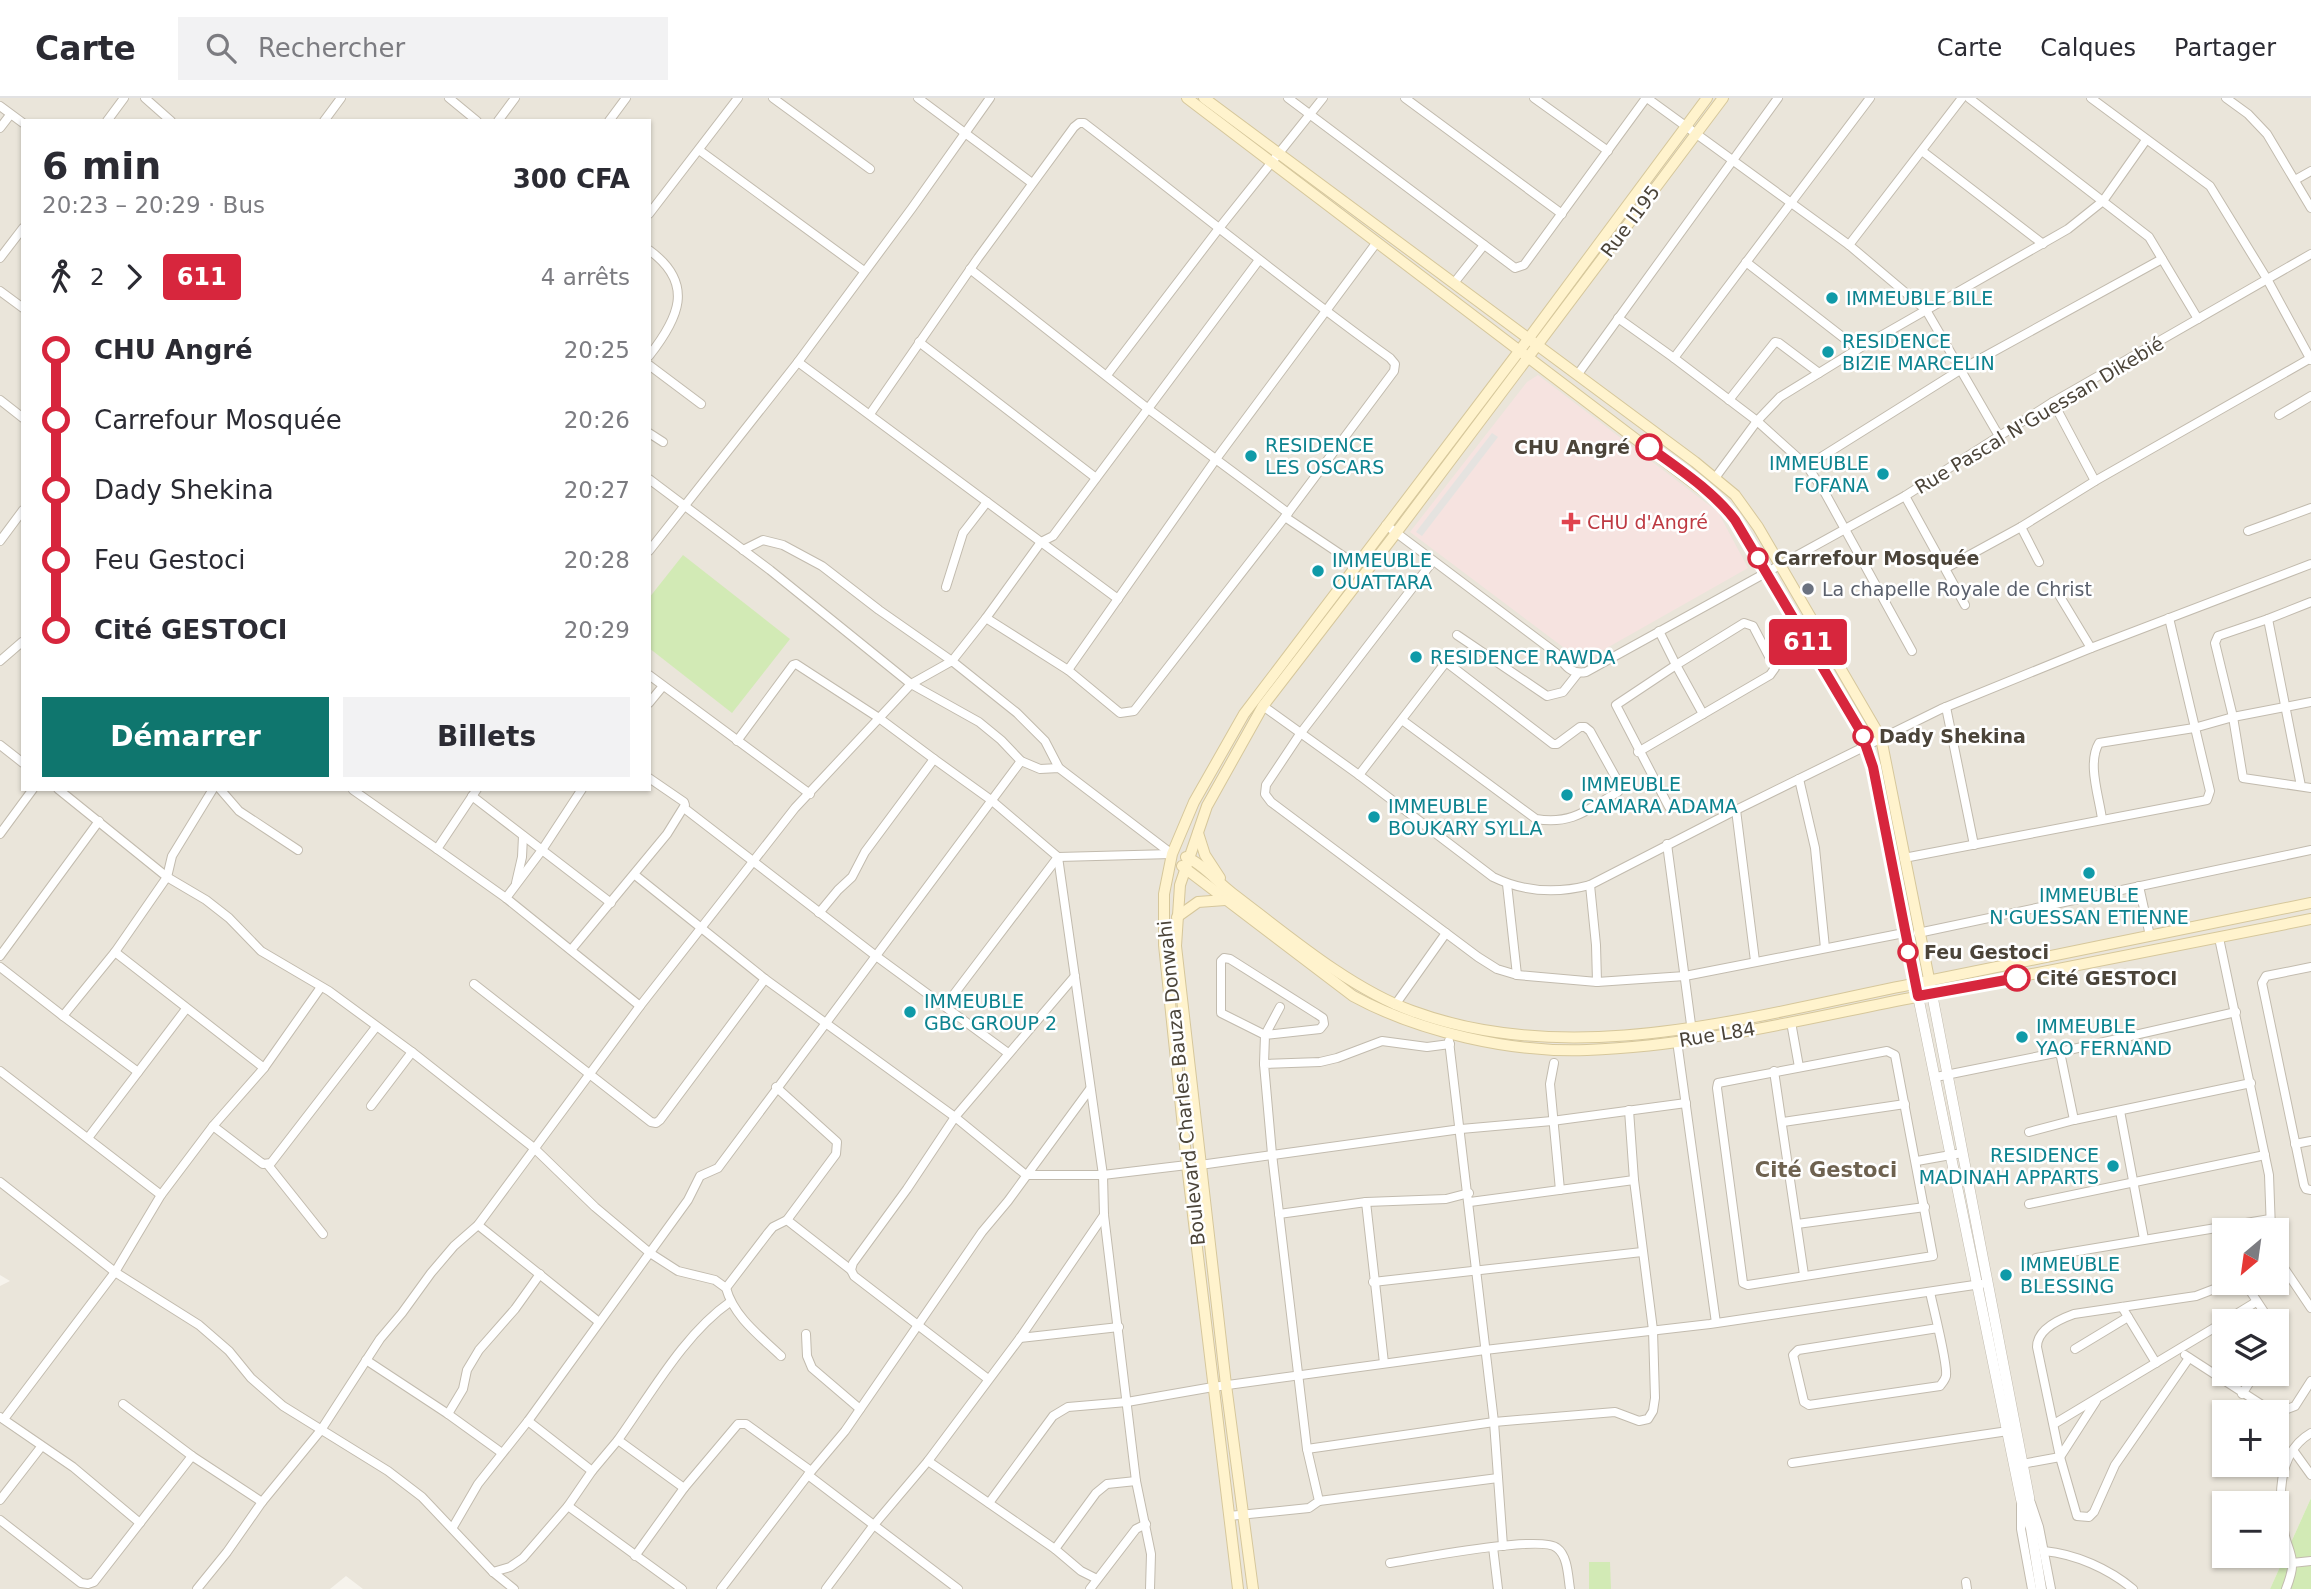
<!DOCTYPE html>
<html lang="fr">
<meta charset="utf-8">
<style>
:root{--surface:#fff;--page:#f2f2f3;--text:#2b2b33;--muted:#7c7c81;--line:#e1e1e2;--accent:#0f766e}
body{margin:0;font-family:"DejaVu Sans",sans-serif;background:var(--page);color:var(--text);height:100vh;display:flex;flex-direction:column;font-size:26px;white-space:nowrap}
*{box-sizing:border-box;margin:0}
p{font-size:23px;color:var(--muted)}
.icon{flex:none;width:38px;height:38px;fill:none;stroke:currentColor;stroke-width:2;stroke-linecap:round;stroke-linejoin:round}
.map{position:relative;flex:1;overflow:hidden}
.panel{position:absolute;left:21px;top:21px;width:630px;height:672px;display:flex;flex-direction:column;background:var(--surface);border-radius:0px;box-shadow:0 2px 5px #0004}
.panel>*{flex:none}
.badge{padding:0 14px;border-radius:5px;font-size:24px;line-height:46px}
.needle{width:46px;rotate:209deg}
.tools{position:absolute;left:2212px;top:1120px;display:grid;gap:14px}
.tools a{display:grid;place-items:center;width:77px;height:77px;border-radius:0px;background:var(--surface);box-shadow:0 2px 5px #0004;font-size:35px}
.map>.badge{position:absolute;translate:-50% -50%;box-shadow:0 0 0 4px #fff}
.legs{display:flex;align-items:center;gap:10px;height:77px;padding:0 21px;font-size:23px}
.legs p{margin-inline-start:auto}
.summary{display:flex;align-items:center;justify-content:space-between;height:119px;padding:0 21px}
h1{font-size:38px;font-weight:600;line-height:52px}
.primary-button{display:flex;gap:14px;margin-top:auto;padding:14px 21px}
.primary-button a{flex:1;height:80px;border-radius:0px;background:var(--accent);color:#fff;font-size:28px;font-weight:600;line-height:80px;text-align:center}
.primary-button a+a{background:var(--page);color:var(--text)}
ul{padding:0 21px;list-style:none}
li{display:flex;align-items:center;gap:24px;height:70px;font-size:26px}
li i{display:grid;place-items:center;width:10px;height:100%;margin:0 9px;background:currentColor}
li i::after{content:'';width:18px;height:18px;margin:-9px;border:5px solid;border-radius:50%;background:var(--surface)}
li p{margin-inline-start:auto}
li:first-child i{background:linear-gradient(#0000 50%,currentColor 0)}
li:last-child i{background:linear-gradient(currentColor 50%,#0000 0)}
header{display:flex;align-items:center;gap:42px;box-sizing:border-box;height:98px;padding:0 35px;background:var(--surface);border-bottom:2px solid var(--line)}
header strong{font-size:33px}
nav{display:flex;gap:38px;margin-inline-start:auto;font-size:24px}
.search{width:490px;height:63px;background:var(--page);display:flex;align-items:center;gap:18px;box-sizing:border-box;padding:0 24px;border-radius:0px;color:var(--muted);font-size:26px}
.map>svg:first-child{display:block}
.residential{fill:#eae5da;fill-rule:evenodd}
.medical{fill:#f6e3e0}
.green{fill:#d2eab5}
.parking{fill:#e5e3e0}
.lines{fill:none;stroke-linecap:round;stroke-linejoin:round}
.minor-casing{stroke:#c2bbae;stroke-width:10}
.tertiary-casing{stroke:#c2bbae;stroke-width:11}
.secondary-casing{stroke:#d6c79b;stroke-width:12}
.minor{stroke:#fff;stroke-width:8}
.tertiary{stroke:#fff;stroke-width:10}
.secondary{stroke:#fff3cd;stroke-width:10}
.line-1-casing{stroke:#fff;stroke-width:16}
.line-1{stroke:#d7263d;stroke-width:10}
.culture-dot{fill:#0f9aa8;stroke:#fff;stroke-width:2.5}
.stop-1-dot{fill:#fff;stroke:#d7263d;stroke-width:3.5}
.health-dot{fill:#e0444e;stroke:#fff;stroke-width:2.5}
.worship-dot{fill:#6b7280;stroke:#fff;stroke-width:2.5}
.labels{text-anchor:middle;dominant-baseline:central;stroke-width:5;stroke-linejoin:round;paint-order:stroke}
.street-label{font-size:19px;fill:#4b4439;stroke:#fff}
.culture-label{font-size:19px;fill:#0d838f;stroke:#fff;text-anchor:start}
.stop-label{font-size:19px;font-weight:bold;fill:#4b4439;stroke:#fff;text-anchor:start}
.health-label{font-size:19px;fill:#be3a42;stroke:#fff;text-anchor:start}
.worship-label{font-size:19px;fill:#5b616d;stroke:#fff;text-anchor:start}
.neighbourhood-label{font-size:21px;font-weight:bold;fill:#6e6250;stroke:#fff}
</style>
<header>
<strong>Carte</strong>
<div class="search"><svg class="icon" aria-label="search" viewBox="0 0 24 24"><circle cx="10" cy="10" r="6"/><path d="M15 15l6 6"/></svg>Rechercher</div>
<nav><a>Carte</a><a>Calques</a><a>Partager</a></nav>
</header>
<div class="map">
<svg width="2311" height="1491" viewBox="0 0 2311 1491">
<rect width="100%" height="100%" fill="#f6f3ec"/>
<path class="residential" d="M0,0H2311V1400L2270,1491H363L346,1478L330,1491H0V1188L10,1183L0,1177ZM23,23H649V691H23ZM2224,1132H2277V1185H2224ZM2224,1223H2277V1276H2224ZM2224,1314H2277V1367H2224ZM2224,1405H2277V1458H2224Z"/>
<path class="medical" d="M1538,277L1718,414L1748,470L1575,568L1563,549L1410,434L1527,284Z"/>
<g class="green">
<path d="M683,457L790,541L732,615L649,550V500Z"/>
<path d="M2311,1400V1491H2270Z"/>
<path d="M1589,1464H1610L1611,1491H1589Z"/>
</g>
<path class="parking" d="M1492,335L1498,339L1422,438L1416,434Z"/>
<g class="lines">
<defs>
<g id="minor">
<path d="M145,0L171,23"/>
<path d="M449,0L477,23"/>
<path d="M773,0L870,71"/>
<path d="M918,0L1032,85"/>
<path d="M1288,0L1515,170L1524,167L1646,0"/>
<path d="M1405,0L1562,116"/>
<path d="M1534,0L1608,53"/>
<path d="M1647,0L1849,147L1926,212L1999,338"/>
<path d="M1870,0L1674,260L1757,323L1807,368L1825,395L1912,553"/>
<path d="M1969,0L2149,139L2198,221"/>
<path d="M2091,0L2210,88L2267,181L2311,262"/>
<path d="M2226,0L2248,16L2267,36L2311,110"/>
<path d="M0,8L23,25"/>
<path d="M107,23L124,0"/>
<path d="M324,23L341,0"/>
<path d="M498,23L515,0"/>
<path d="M609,23L626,0"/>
<path d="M0,30L10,17"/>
<path d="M699,52L864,173"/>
<path d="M1922,53L2043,146"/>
<path d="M2295,82L2311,73"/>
<path d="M649,116L738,0"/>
<path d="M1849,147L1962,0"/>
<path d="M649,152C696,186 678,221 649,258"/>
<path d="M0,160L23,130"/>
<path d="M1746,164L1858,251"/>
<path d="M970,171L1147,310L1288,415"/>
<path d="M1454,185L1484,147"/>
<path d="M0,193L23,210"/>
<path d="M1618,220L1674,260"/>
<path d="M919,244L1096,380"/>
<path d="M798,264L1118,501"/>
<path d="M649,267L701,306"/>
<path d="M1578,276L1778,0"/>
<path d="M1107,277L1220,129L1323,0"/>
<path d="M0,302L23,320"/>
<path d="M1729,302L1775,244L1779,245L1819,275"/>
<path d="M2053,304L2095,383"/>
<path d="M870,316L978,160L1074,29L1079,25H1084C1186,103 1286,185 1390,260L1395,266L1394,273L1288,415L1134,613L1120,615L1068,572"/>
<path d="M2279,317L2311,298"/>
<path d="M649,335L663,344"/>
<path d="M1807,368L1960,272L2162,161"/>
<path d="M1715,380L1757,323L1780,299L1858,251L2068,131L2103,103L2146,42"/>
<path d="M649,381L770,472L911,586L952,563L1017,615L1045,643L1059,670"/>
<path d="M1905,398L1965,507"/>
<path d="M1285,419L1355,466"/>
<path d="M1386,427L1556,555C1564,566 1570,577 1586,574L1905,398L2053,304L2311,156"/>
<path d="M2021,429L2039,464"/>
<path d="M2248,433L2311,410"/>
<path d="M0,443L23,412"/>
<path d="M743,452L763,442L783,447L822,468L879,512L952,563L986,520L1068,572L1216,361L1377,144"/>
<path d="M649,453L798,264L912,110L990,0"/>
<path d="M1433,463L1300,636L1266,687L1265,696L1271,704L1478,859L1497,871L1517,877L1597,884L1685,878L1904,835"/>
<path d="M1946,470L2021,429L2095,383L2311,260"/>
<path d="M946,489L963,435L987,404"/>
<path d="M2056,492L2091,550"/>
<path d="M986,520L1041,444L1053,438L1259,162"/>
<path d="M2268,521L2311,504"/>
<path d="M1457,537L1547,598L1563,594L1578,575"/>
<path d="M0,563L22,544"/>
<path d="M649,577L810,696"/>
<path d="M649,605L663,588"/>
<path d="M1263,608L1359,677L1493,779C1524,794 1556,796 1590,787L1736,712L1941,611L2091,550L2311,466"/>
<path d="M1946,609L1974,747"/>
<path d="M737,643L793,567L796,566L879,620L934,661"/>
<path d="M0,647L23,665"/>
<path d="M1638,654L1770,577L1775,570L1753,528L1744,525L1676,567L1659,533"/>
<path d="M1359,677L1446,564L1553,646H1557L1580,629H1585L1590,633L1621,689L1618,694C1588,711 1573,727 1536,721L1402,622"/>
<path d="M1799,681L1815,750L1825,850"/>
<path d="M2301,688L2268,521L2218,538L2215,545L2233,619L2243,680L2311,690"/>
<path d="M58,691L167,779L206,802L229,820L261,853L329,893L412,954L534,1050L595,1109L650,1155L678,1173L715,1182L726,1190C734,1219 760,1238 781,1258"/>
<path d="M220,691L239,713L298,752"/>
<path d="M477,691L437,751L506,800L640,908"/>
<path d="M582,691L542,752L611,805"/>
<path d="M353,692L437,751"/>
<path d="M472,698L542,752L506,800"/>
<path d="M1669,709L1616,607L1676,567L1703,616"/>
<path d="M684,710L876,858L1008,955"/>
<path d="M1736,712L1755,863"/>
<path d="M2102,721C2099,698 2087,665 2099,645L2194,630L2233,619L2311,604"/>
<path d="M0,736L33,691"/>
<path d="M1667,746L1692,934"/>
<path d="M1058,759L1103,1077L1104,1117L1136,1383L1151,1456L1150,1491"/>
<path d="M1904,760L2207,702L2210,693L2169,520"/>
<path d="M635,777L765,881L955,1019L1026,1077H1103L1187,1067"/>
<path d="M516,785L522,759L523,738"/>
<path d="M1507,786L1517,877"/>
<path d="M1590,787L1596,847L1597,884"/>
<path d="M2139,788L2150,838"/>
<path d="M819,815L838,792L852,779L865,754L934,661L991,702L1058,759L1172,756"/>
<path d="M1918,835L2311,752"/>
<path d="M2219,840L2269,1077L2271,1132"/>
<path d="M571,852L667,736L685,707L684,704L649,680"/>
<path d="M115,854L167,779L172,758L213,691"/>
<path d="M0,858L99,723"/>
<path d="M0,869L63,918L115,854L264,970"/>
<path d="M2311,869L2266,878L2262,885L2304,1087L2306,1091L2311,1092"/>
<path d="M474,886L651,1024L656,1025L660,1022L765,881"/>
<path d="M1395,907L1446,835"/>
<path d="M945,908L1058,759"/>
<path d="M63,918L138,974"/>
<path d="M1791,924L1799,969"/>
<path d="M1449,943L1494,1324L1503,1448"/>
<path d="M1677,943L1716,1225"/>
<path d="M1887,953L1895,957L1933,1158L1748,1187L1743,1185L1717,990L1718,985Z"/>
<path d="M2060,954L2074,1022"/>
<path d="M1554,965L1550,986L1560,1092"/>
<path d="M1264,966L1265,937L1221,915V863L1224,860L1230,861L1317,916L1323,920L1324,926L1320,931L1265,937L1280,909"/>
<path d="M0,973L161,1097"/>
<path d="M1774,973L1804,1177"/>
<path d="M1936,979L2060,954L2236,914"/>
<path d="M776,989L837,1044L836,1056L787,1122L851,1172"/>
<path d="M371,1008L412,954"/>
<path d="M2120,1013L2144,1141"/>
<path d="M1783,1024L1905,1006"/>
<path d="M213,1028L263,1066L271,1065L376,929"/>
<path d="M2029,1034L2074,1022L2251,985"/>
<path d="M88,1040L186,911"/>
<path d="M2295,1046L2311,1043"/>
<path d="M1917,1063L1962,1055"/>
<path d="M268,1067L323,1136"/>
<path d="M1200,1067L1461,1031L1552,1023L1686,1005"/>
<path d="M0,1084L115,1174L199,1227L229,1253L251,1280L283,1308L388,1373L422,1399L493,1474L514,1491"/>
<path d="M1366,1104L1446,1101L1469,1095"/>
<path d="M1470,1104L1634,1082"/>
<path d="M2029,1106L2265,1057"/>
<path d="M1279,1116L1366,1104L1384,1265"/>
<path d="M1797,1126L1925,1109"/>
<path d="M478,1127L599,1224"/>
<path d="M2277,1154L2280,1164L2311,1210"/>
<path d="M2036,1160L2270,1121"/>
<path d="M1373,1184L1642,1154"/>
<path d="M2245,1185L2270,1223"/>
<path d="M726,1190L768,1135L773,1129L787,1122"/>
<path d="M1930,1194C1933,1209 1948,1266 1946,1278C1945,1282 1943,1284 1940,1288L1809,1307L1804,1304L1793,1257L1798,1252L1938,1230"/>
<path d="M2122,1209L2156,1265"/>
<path d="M2225,1223L2256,1204"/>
<path d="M2277,1232V1240"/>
<path d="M806,1236L807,1258L812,1270L860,1311"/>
<path d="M1020,1240L1119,1229"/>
<path d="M2075,1251L2128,1219"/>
<path d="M2185,1257L2273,1314"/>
<path d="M2189,1260L2115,1367L2094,1414L2089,1419L2077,1418L2060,1359L2037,1249C2037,1231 2060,1221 2074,1216L2196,1198L2230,1185"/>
<path d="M366,1262L448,1316L502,1355"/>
<path d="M988,1281L854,1178L851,1172L853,1165L907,1091L955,1019L1075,878"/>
<path d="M2242,1296L2255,1276"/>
<path d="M123,1306L192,1358L262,1404"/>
<path d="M2277,1315L2295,1308L2311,1283"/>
<path d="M448,1316L463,1291L467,1272L479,1252L515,1211L540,1176"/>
<path d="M0,1319L73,1369L140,1425"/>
<path d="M4,1321L115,1174L161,1097L213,1028L264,970L321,889"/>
<path d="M528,1323L592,1373L568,1408"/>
<path d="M2054,1326L2224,1224"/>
<path d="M1307,1351L1494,1324L1615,1314L1639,1323L1648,1321L1653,1313L1655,1300L1653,1232L1634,1082L1629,1012"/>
<path d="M2293,1352L2311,1377"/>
<path d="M928,1363L1055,1451L1081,1473L1097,1481"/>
<path d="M1792,1365L2008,1333"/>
<path d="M2022,1366L2060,1359L2096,1303"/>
<path d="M592,1373L618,1342"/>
<path d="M808,1377L958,1491"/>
<path d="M684,1390L618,1342C651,1296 684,1236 730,1204"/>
<path d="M0,1402L41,1349"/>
<path d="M1319,1403L1498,1380"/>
<path d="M989,1405L1053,1318L1068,1309L1127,1304L1213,1289L1485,1252L1710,1226L1981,1186"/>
<path d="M2031,1405L2039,1429L2051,1491"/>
<path d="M2021,1407V1431L2032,1491"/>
<path d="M1229,1418L1309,1410L1319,1403L1307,1351L1272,1056L1264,966L1320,964L1337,960L1382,943L1427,949L1450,946"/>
<path d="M0,1422L81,1485L88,1486L94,1484L192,1358"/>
<path d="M453,1429L478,1386L528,1323L688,1102L700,1078L718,1070L1021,663"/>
<path d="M1493,1449L1498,1491"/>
<path d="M1055,1451L1096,1395L1107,1386L1136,1383"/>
<path d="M2044,1453C2076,1456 2109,1471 2133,1491"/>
<path d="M635,1458L684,1390L738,1326H746L811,1373"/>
<path d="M1390,1465C1416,1461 1541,1436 1557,1450C1568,1458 1568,1479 1570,1491"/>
<path d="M2292,1465L2311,1463"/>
<path d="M493,1474L510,1469L523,1460L568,1408L682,1491"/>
<path d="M1966,1484L1967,1491"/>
<path d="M197,1491L227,1454L262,1404L321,1332L380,1241L402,1215L431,1175L454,1148L478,1127L640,908L795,710L911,586L979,624L1001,642L1021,663L1040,671L1059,670L1172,756"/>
<path d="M721,1491L808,1377L845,1333L982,1134L1008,1103L1090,991"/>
<path d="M826,1491L873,1428L928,1363L1020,1240L1104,1117"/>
<path d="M1090,1491L1136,1431L1146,1426"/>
<path d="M2286,1491C2289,1483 2293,1473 2292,1465C2292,1456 2287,1447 2285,1438C2278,1404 2276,1355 2311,1335"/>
</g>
<g id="tertiary">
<path d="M1932,896L2029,1399L2030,1415"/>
<path d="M1918,898L2021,1401L2031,1430L2041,1491"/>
</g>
<g id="secondary">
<path d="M1187,0L1725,409L1735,422L1842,599L1867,647L1918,898"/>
<path d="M1204,0L1695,364L1735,397L1758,429L1881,640L1932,896"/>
<path d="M1198,735L1205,757L1220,780"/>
<path d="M1186,759C1203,766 1217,784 1232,795C1286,836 1349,890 1412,913C1575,973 1754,917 1918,885C2049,859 2180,831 2311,805"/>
<path d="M1182,768L1353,898C1419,934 1512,955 1587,952C1698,948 1808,920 1916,899C2048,873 2180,848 2311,821"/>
<path d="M1177,819L1198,804L1225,802"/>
<path d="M1238,1491L1187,1067L1164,847V796L1172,756L1194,704L1244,616L1520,252L1707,0"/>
<path d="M1253,1491L1226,1287L1176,848L1180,787L1207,708L1263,608L1396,435L1723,0"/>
</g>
</defs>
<use href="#minor" class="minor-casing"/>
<use href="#tertiary" class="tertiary-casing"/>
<use href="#secondary" class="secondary-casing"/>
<use href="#minor" class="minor"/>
<use href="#tertiary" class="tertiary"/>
<use href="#secondary" class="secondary"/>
</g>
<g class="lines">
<defs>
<path id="line-1" d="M1649,349C1679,371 1712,392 1735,422L1861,634L1873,669L1918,898L2017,880"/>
</defs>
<use href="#line-1" class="line-1-casing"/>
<use href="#line-1" class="line-1"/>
</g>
<g class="culture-dot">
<circle cx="1832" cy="200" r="7"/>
<circle cx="1828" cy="254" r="7"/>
<circle cx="1251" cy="358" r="7"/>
<circle cx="1883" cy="376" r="7"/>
<circle cx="1318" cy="473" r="7"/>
<circle cx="1416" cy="559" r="7"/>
<circle cx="1567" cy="697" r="7"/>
<circle cx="1374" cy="719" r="7"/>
<circle cx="2089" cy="775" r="7"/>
<circle cx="910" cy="914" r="7"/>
<circle cx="2022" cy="939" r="7"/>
<circle cx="2113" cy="1068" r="7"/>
<circle cx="2006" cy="1177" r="7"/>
</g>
<g class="stop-1-dot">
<circle cx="1649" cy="349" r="12"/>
<circle cx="1758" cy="460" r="9"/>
<circle cx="1863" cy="638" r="9"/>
<circle cx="1908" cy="854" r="9"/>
<circle cx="2017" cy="880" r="12"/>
</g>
<path class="health-dot" d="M1567.5 413.5h7v7h7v7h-7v7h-7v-7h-7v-7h7z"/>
<circle class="worship-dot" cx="1808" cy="491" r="7"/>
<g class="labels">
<g class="street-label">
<text transform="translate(1630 123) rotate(-53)">Rue I195</text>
<text transform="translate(2039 317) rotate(-31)">Rue Pascal N'Guessan Dikebié</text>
<text transform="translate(1717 936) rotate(-9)">Rue L84</text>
<text transform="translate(1181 985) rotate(-96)">Boulevard Charles Bauza Donwahi</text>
</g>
<g class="culture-label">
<text x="1846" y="200">IMMEUBLE BILE</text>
<text x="1842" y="243">RESIDENCE<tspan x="1842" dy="22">BIZIE MARCELIN</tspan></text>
<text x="1265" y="347">RESIDENCE<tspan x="1265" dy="22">LES OSCARS</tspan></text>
<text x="1869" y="365" text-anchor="end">IMMEUBLE<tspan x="1869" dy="22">FOFANA</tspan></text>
<text x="1332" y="462">IMMEUBLE<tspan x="1332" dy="22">OUATTARA</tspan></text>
<text x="1430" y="559">RESIDENCE RAWDA</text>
<text x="1581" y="686">IMMEUBLE<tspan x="1581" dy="22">CAMARA ADAMA</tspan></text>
<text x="1388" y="708">IMMEUBLE<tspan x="1388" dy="22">BOUKARY SYLLA</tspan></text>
<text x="2089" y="797" text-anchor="middle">IMMEUBLE<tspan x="2089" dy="22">N'GUESSAN ETIENNE</tspan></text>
<text x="924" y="903">IMMEUBLE<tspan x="924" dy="22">GBC GROUP 2</tspan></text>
<text x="2036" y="928">IMMEUBLE<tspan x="2036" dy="22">YAO FERNAND</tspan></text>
<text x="2099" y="1057" text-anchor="end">RESIDENCE<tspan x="2099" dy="22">MADINAH APPARTS</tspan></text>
<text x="2020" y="1166">IMMEUBLE<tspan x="2020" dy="22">BLESSING</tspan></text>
</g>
<g class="stop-label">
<text x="1630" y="349" text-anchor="end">CHU Angré</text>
<text x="1774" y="460">Carrefour Mosquée</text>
<text x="1879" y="638">Dady Shekina</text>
<text x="1924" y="854">Feu Gestoci</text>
<text x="2036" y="880">Cité GESTOCI</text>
</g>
<g class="health-label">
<text x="1587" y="424">CHU d'Angré</text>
</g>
<g class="worship-label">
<text x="1822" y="491">La chapelle Royale de Christ</text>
</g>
<g class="neighbourhood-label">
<text x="1826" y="1072">Cité Gestoci</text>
</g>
</g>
</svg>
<div class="tools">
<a><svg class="needle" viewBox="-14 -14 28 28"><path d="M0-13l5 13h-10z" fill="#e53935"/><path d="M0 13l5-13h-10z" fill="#7c7c81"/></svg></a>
<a><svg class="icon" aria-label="layers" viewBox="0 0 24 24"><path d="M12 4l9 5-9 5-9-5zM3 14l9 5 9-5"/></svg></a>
<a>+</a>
<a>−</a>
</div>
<b class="badge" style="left:1808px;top:544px;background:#d7263d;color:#fff">611</b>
<section class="panel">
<div class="summary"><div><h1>6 min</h1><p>20:23 – 20:29 · Bus</p></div><b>300 CFA</b></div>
<div class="legs"><svg class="icon" aria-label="walk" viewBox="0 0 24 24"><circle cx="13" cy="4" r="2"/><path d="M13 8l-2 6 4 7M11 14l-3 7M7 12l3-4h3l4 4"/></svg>2<svg class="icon" aria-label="forward" viewBox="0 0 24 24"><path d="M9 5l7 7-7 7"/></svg><b class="badge" style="background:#d7263d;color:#fff">611</b><p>4 arrêts</p></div>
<ul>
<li><i style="color:#d7263d"></i><b>CHU Angré</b><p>20:25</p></li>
<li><i style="color:#d7263d"></i><span>Carrefour Mosquée</span><p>20:26</p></li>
<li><i style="color:#d7263d"></i><span>Dady Shekina</span><p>20:27</p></li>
<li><i style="color:#d7263d"></i><span>Feu Gestoci</span><p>20:28</p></li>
<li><i style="color:#d7263d"></i><b>Cité GESTOCI</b><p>20:29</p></li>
</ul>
<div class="primary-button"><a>Démarrer</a><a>Billets</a></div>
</section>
</div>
